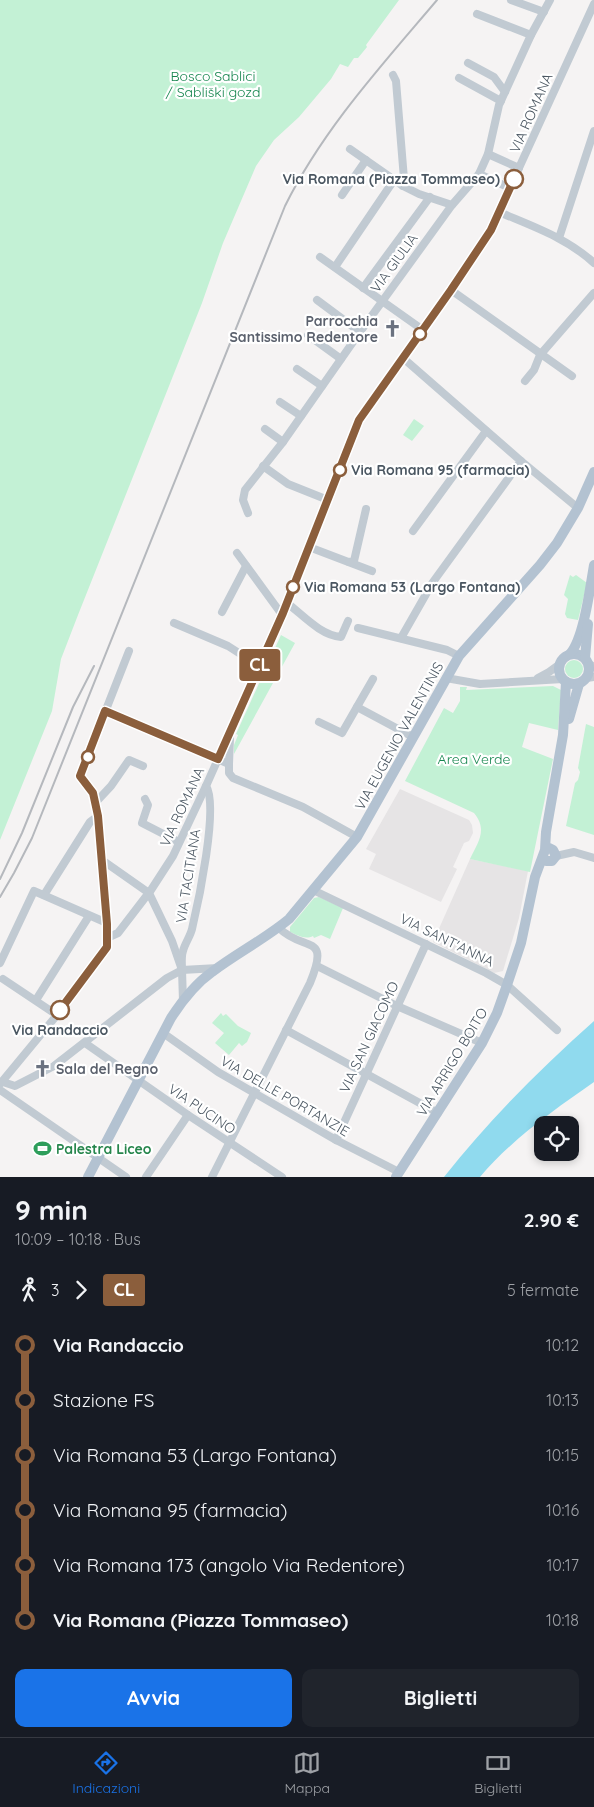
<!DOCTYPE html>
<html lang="it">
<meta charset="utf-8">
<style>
:root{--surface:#171b24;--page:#20242c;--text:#f1f3f6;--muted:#9ea1a6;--line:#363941;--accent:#1a73e8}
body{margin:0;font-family:Quicksand,sans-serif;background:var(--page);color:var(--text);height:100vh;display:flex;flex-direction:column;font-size:19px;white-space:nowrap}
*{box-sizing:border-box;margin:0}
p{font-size:16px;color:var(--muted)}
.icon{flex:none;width:28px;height:28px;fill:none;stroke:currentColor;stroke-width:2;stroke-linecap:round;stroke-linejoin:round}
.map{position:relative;height:1177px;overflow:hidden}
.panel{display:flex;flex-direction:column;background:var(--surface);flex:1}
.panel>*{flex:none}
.badge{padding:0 10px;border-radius:4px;font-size:18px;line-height:32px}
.fabs{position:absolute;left:534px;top:1116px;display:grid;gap:10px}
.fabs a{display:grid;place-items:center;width:45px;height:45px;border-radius:10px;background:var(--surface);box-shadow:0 2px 8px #0003;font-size:25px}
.map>.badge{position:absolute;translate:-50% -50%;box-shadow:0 0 0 2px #fff}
.legs{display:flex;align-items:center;gap:8px;height:55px;padding:0 15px;font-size:16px}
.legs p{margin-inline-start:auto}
.headline{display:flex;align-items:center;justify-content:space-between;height:85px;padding:0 15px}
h1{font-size:28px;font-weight:800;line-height:38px}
.cta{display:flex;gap:10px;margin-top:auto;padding:10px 15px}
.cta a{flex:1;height:58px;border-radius:10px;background:var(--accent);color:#fff;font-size:20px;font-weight:800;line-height:58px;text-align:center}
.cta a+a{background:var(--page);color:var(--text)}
ul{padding:0 15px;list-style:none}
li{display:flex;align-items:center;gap:18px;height:55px;font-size:19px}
li i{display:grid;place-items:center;width:8px;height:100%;margin:0 6px;background:currentColor}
li i::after{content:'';width:12px;height:12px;margin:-6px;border:4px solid;border-radius:50%;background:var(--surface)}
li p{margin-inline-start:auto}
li:first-child i{background:linear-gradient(#0000 50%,currentColor 0)}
li:last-child i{background:linear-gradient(currentColor 50%,#0000 0)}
.tab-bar{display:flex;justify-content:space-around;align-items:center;height:70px;border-top:1px solid var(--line);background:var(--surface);font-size:14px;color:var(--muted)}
.tab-bar a{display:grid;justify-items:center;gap:2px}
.tab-bar .current{color:var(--accent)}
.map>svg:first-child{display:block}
.education{fill:#e6e4e5}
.green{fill:#c3f1d5}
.water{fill:#90daee}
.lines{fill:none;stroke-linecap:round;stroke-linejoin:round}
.minor{stroke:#c1cad2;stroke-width:8}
.major{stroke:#b3c2d1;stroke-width:10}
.rail{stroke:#b5b8bd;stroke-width:2}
.line-1-casing{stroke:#fff;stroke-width:11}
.line-1{stroke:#8b5e3c;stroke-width:8}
.stop-1-dot{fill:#fff;stroke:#8b5e3c;stroke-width:2.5}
.labels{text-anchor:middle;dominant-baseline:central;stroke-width:4.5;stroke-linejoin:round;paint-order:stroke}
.park-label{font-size:14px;fill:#17864f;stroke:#fff}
.street-label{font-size:14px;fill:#4a5661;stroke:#fff}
.stop-label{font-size:14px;font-weight:bold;fill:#4a5661;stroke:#fff;text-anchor:start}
.worship-label{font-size:14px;font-weight:bold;fill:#5b616d;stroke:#fff;text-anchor:end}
.leisure-label{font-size:14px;font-weight:bold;fill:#27864d;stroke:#fff;text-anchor:start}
</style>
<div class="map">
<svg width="594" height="1177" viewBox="0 0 594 1177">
<rect width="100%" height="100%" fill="#f5f3f3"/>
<g class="education">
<path d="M400,789L469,820L472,825L473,833L469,841L464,843L453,867L457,869L441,902L369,869L376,854L366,849Z"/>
<path d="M470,859L528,871L519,918L503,971L494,973L433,942Z"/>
</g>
<g class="green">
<path d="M0,0H399L366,45L367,47L358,58H354L348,67L340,64L331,79L299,117L274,140L256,166L223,243L202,303L78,615L61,659L52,711L0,840Z"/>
<path d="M414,419L424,426L412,441L403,435Z"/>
<path d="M570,575L573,577L576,575L587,583L578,620L567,618L565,614L568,599L564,595Z"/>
<path d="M281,635L295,643L234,754V745L238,735L236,734Z"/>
<circle cx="574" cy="669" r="9"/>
<path d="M553,686L561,690L558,730L529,723L522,747L553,759L530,872L470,859C478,842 488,830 474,813L405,781L444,708L453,713L460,701V687H467L466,690Z"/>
<path d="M586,724L594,727V835L566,826L575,783L578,780L580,772L578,768Z"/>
<path d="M319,897L343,908L330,939L321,935L314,938L313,936C305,940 297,935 290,932V927L314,898Z"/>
<path d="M221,1013L223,1016L226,1014L238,1026L251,1033L247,1042L242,1046L239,1043L229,1055L215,1043L224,1033L212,1023Z"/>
</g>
<path class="water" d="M594,1021V1082C554,1110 512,1139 480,1177H444C489,1120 540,1069 594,1021Z"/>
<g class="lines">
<g class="minor">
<path d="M511,0L544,12"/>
<path d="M477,14L531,35"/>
<path d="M468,63L494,77L505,92"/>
<path d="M393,75L396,81L404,179L403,186"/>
<path d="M459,78L501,101"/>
<path d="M350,149L403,186L419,194L452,205"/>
<path d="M488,154L519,168"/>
<path d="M479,174L510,188"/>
<path d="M342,195L366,160"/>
<path d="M499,212C532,226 567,238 594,263"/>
<path d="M559,238L594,131"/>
<path d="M320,257L423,330"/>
<path d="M335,267L394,180"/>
<path d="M363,288L430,197"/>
<path d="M451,290L572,376"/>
<path d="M317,300L360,332"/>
<path d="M308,335L341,359"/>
<path d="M403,358L521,461L578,508"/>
<path d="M297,369L322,386"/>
<path d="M525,381L534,370L540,355L594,293"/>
<path d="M280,402L301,416"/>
<path d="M265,429L283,442"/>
<path d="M263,466L288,484L328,500"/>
<path d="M248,513L243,500L245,490L283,442L360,332L452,205L479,174L488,154L499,105L531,35L550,0"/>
<path d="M413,531L486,431"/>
<path d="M309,547L372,571"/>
<path d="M237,553L280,612L283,613"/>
<path d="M349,562L354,561L366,509"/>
<path d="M287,603C303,615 320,635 341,637L348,621"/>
<path d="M222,612L246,566"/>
<path d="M174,623L228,646L259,666"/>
<path d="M358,628L447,650L459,656"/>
<path d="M401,638L433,582L521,461"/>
<path d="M589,664L594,667"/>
<path d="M446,678L480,684L563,679"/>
<path d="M538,678L549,672L560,664"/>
<path d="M587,678L594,677"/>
<path d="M357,707L413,737"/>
<path d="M105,711L229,764V773L233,778L303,807L357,837"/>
<path d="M319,722L342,733L373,679"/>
<path d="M229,764L230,738"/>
<path d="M145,799L148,805L142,823L179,842"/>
<path d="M96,802L111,786L129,760L143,766"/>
<path d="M556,856L574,852L594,858"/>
<path d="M102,860L149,893L172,941L182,970L183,1001"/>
<path d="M313,890L486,973L507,985L557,1030"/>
<path d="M44,895L90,822L98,816"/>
<path d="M107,938L118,933L151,890L173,856L206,786L283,613L359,420L451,290L491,229L594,4"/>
<path d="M0,963L34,891L107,923"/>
<path d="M317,966L397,1006L482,1043"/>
<path d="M182,970C182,964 181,956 183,951C185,943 190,937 192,929C198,904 219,806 206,786"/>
<path d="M3,979L57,1015"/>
<path d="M36,1000L89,916"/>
<path d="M286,1030L438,1113"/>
<path d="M163,1033L218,1072L336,1140L399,1172"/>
<path d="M85,1043L188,1115L282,1177"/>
<path d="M3,1082L15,1086L54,1066L167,978L182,970L218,968"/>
<path d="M0,1084L57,1015L107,947V923L98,816L93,793L80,776L129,651"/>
<path d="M0,1090L126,1177"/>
<path d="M336,1140L426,944"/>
<path d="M146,1177L188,1115"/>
<path d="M212,1177L310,983C331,932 304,953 279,928"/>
</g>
<g class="major">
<circle cx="574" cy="669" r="15"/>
<path d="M570,654C584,638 590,588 594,565"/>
<path d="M585,658L588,624"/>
<path d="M569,719L579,684"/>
<path d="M546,861H552L556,856L553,850L549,848"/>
<path d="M88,1177L171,1018C182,1001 195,984 212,972C237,953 265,939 289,919L357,837L459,656L540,565L557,543L578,508L594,472"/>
<path d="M396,1177L482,1043L497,1013L507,985L521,943L535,877L545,850L546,832L563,735L566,682"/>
</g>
<g class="rail">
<path d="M0,879L22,833L73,707L94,666"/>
<path d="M0,897L14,873L32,838L285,206C323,129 382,65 437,0"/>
</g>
</g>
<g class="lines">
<defs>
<path id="line-1" d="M60,1010L107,947V924L98,816L93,793L80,776L105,711L218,759L283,613L359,420L451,290L491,230L514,179"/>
</defs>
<use href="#line-1" class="line-1-casing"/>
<use href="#line-1" class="line-1"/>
</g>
<defs>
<symbol id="church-bare" viewBox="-9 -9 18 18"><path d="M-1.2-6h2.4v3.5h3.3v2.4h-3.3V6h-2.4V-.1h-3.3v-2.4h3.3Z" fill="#6b7280" stroke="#fff" stroke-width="2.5" paint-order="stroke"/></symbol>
<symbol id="stadium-bare" viewBox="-9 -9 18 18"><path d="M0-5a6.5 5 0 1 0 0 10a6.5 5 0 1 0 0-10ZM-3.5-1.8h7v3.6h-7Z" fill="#2e9e5b" stroke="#fff" stroke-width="2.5" paint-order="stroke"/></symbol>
</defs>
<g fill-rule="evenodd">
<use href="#church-bare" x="380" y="316" width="25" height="25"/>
<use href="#church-bare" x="30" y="1056" width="25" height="25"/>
<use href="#stadium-bare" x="30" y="1136" width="25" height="25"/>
</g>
<g class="stop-1-dot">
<circle cx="514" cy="179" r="9"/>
<circle cx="420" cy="334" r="6"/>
<circle cx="340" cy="470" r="6"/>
<circle cx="293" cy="587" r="6"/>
<circle cx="88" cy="757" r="6"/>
<circle cx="60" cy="1010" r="9"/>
</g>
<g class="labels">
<g class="park-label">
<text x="213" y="76">Bosco Sablici<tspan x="213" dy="16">/ Sabliški gozd</tspan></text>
<text x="474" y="759">Area Verde</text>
</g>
<g class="street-label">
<text transform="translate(531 113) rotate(-66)">VIA ROMANA</text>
<text transform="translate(394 263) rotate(-54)">VIA GIULIA</text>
<text transform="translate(399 736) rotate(-61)">VIA EUGENIO VALENTINIS</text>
<text transform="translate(182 807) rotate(-65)">VIA ROMANA</text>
<text transform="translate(188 876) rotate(-81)">VIA TACITIANA</text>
<text transform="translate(447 940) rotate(26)">VIA SANT'ANNA</text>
<text transform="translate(369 1037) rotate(-65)">VIA SAN GIACOMO</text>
<text transform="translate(452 1062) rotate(-59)">VIA ARRIGO BOITO</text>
<text transform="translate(285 1096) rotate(30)">VIA DELLE PORTANZIE</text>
<text transform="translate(202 1109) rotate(34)">VIA PUCINO</text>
</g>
<g class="stop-label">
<text x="500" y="179" text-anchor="end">Via Romana (Piazza Tommaseo)</text>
<text x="351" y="470">Via Romana 95 (farmacia)</text>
<text x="304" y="587">Via Romana 53 (Largo Fontana)</text>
<text x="60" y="1030" text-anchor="middle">Via Randaccio</text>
</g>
<g class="worship-label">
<text x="378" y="321">Parrocchia<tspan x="378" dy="16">Santissimo Redentore</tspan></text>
<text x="56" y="1069" text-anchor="start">Sala del Regno</text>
</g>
<g class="leisure-label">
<text x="56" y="1149">Palestra Liceo</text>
</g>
</g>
</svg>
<div class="fabs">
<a><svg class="icon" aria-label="locate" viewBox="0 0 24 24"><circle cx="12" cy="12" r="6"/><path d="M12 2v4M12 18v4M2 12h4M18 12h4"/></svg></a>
</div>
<b class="badge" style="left:260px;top:665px;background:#8b5e3c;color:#fff">CL</b>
</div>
<section class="panel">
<div class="headline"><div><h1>9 min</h1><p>10:09 – 10:18 · Bus</p></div><b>2.90 €</b></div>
<div class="legs"><svg class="icon" aria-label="walk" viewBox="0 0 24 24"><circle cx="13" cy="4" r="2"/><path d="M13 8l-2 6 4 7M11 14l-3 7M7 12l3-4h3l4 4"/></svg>3<svg class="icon" aria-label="forward" viewBox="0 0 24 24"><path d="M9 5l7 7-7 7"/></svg><b class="badge" style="background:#8b5e3c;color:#fff">CL</b><p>5 fermate</p></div>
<ul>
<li><i style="color:#8b5e3c"></i><b>Via Randaccio</b><p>10:12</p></li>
<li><i style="color:#8b5e3c"></i><span>Stazione FS</span><p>10:13</p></li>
<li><i style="color:#8b5e3c"></i><span>Via Romana 53 (Largo Fontana)</span><p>10:15</p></li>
<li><i style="color:#8b5e3c"></i><span>Via Romana 95 (farmacia)</span><p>10:16</p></li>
<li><i style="color:#8b5e3c"></i><span>Via Romana 173 (angolo Via Redentore)</span><p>10:17</p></li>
<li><i style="color:#8b5e3c"></i><b>Via Romana (Piazza Tommaseo)</b><p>10:18</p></li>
</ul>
<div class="cta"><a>Avvia</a><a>Biglietti</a></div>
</section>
<nav class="tab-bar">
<a class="current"><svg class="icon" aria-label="directions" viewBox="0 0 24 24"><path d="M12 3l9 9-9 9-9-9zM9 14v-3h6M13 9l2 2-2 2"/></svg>Indicazioni</a>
<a><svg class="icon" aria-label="map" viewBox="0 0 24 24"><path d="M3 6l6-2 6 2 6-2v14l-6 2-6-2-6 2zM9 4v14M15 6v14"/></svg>Mappa</a>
<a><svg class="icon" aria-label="tickets" viewBox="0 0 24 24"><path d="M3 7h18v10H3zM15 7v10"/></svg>Biglietti</a>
</nav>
